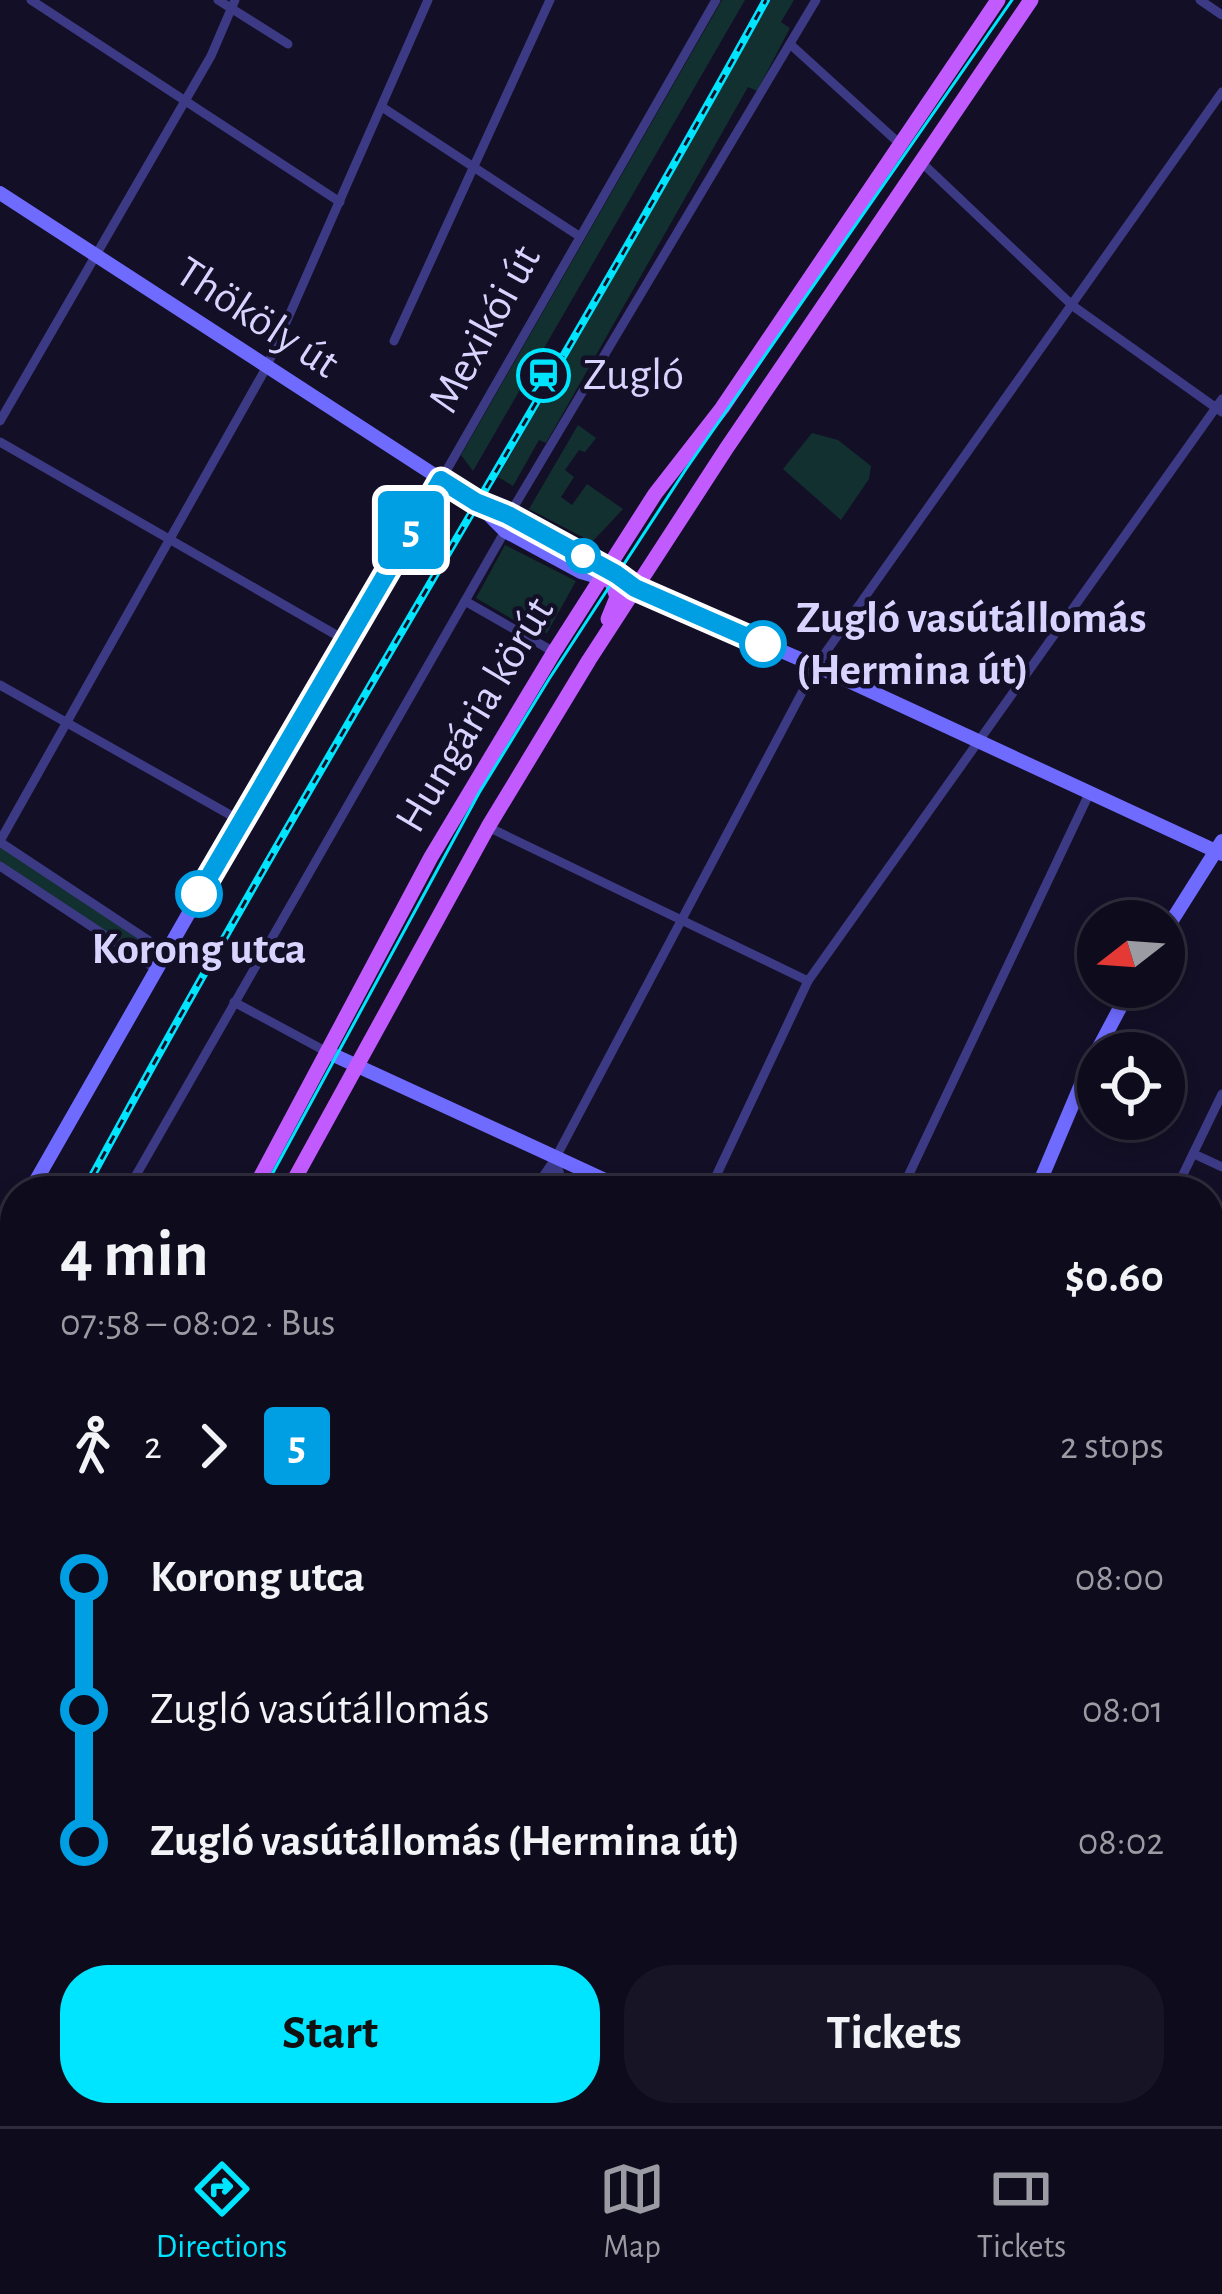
<!DOCTYPE html>
<meta charset="utf-8">
<style>
:root{--surface:#0e0b1c;--page:#171425;--text:#f1f3f6;--muted:#9b9ba3;--line:#2e2b3b;--accent:#00e5ff}
body{margin:0;font-family:"Alegreya Sans",sans-serif;background:var(--page);color:var(--text);height:100vh;display:flex;flex-direction:column;font-size:45px;white-space:nowrap}
*{box-sizing:border-box;margin:0}
p{font-size:39px;color:var(--muted)}
.icon{flex:none;width:66px;height:66px;fill:none;stroke:currentColor;stroke-width:2;stroke-linecap:round;stroke-linejoin:round}
.map{position:relative;flex:1;overflow:hidden}
.panel{position:absolute;left:0px;top:1176px;width:1224px;height:951px;display:flex;flex-direction:column;background:var(--surface);border-radius:48px 48px 0 0;box-shadow:0 6px 18px #0003,0 0 0 3px var(--line)}
.panel>*{flex:none}
.badge{padding:0 24px;border-radius:9px;font-size:42px;line-height:78px}
.needle{width:78px;rotate:253deg}
.controls{position:absolute;left:1077px;top:900px;display:grid;gap:24px}
.controls a{display:grid;place-items:center;width:108px;height:108px;border-radius:50%;background:var(--surface);box-shadow:0 6px 18px #0003,0 0 0 3px var(--line);font-size:60px}
.map>.badge{position:absolute;translate:-50% -50%;box-shadow:0 0 0 6px #fff}
.legs{display:flex;align-items:center;gap:18px;height:132px;padding:0 60px;font-size:39px}
.legs p{margin-inline-start:auto}
.headline{display:flex;align-items:center;justify-content:space-between;height:204px;padding:0 60px}
h1{font-size:66px;font-weight:600;line-height:90px}
.button{display:flex;gap:24px;margin-top:auto;padding:24px 60px}
.button a{flex:1;height:138px;border-radius:48px;background:var(--accent);color:#111;font-size:48px;font-weight:600;line-height:138px;text-align:center}
.button a+a{background:var(--page);color:var(--text)}
ul{padding:0 60px;list-style:none}
li{display:flex;align-items:center;gap:42px;height:132px;font-size:45px}
li i{display:grid;place-items:center;width:18px;height:100%;margin:0 15px;background:currentColor}
li i::after{content:'';width:30px;height:30px;margin:-15px;border:9px solid;border-radius:50%;background:var(--surface)}
li p{margin-inline-start:auto}
li:first-child i{background:linear-gradient(#0000 50%,currentColor 0)}
li:last-child i{background:linear-gradient(currentColor 50%,#0000 0)}
.tab-bar{display:flex;justify-content:space-around;align-items:center;height:168px;border-top:3px solid var(--line);background:var(--surface);font-size:33px;color:var(--muted)}
.tab-bar a{display:grid;justify-items:center;gap:6px}
.tab-bar .active{color:var(--accent)}
.map>svg:first-child{display:block}
.green{fill:#12302f}
.lines{fill:none;stroke-linecap:round;stroke-linejoin:round}
.street{stroke:#3d3a85;stroke-width:9}
.secondary{stroke:#6f6bff;stroke-width:14}
.primary{stroke:#c25bff;stroke-width:15}
.tram{stroke:#00e5ff;stroke-width:3}
.rail-casing{stroke:#00e5ff;stroke-width:8}
.rail{stroke:#130f26;stroke-width:3;stroke-dasharray:9;stroke-linecap:butt}
.line-1-casing{stroke:#fff;stroke-width:27}
.line-1{stroke:#009ee3;stroke-width:18}
.stop-1-dot{fill:#fff;stroke:#009ee3;stroke-width:6}
.labels{text-anchor:middle;dominant-baseline:central;stroke-width:9;stroke-linejoin:round;paint-order:stroke}
.street-label{font-size:45px;fill:#d9d4ff;stroke:#130f26}
.poi-label{font-size:45px;fill:#d9d4ff;stroke:#130f26;text-anchor:start}
.stop-label{font-size:45px;font-weight:bold;fill:#d9d4ff;stroke:#130f26;text-anchor:start}
</style>
<div class="map">
<svg width="1222" height="2126" viewBox="0 0 1222 2126">
<rect width="100%" height="100%" fill="#130f26"/>
<g class="green">
<path d="M722,0H745L473,471L461,455Z"/>
<path d="M771,0H794L781,22L790,28L757,91L748,87L570,401L546,443L539,440L513,486L498,477Z"/>
<path d="M578,425L596,438L585,452L579,450L565,470L574,477L561,497L572,505L587,484L623,509L592,542L529,509Z"/>
<path d="M812,433L838,440L871,466L869,479L841,520L783,469Z"/>
<path d="M505,545L576,581L547,633H536L476,598Z"/>
<path d="M0,846L157,949L149,961L0,862Z"/>
<path d="M1209,1477L1222,1483V2126H68L76,2112H1209Z"/>
</g>
<g class="lines">
<g class="street">
<path d="M31,0L340,202"/>
<path d="M218,0L288,44"/>
<path d="M1200,0L1222,15"/>
<path d="M790,44L901,145"/>
<path d="M382,107L579,236"/>
<path d="M920,161L1073,306L1222,412"/>
<path d="M394,341L550,0"/>
<path d="M0,421L211,56L235,0"/>
<path d="M0,442L345,640"/>
<path d="M441,480L716,0"/>
<path d="M509,515L816,0"/>
<path d="M465,601L554,652"/>
<path d="M0,685L241,821"/>
<path d="M488,827L808,981"/>
<path d="M0,841L266,368L428,0"/>
<path d="M0,842L166,952"/>
<path d="M0,866L156,969"/>
<path d="M234,1002L327,1052"/>
<path d="M1194,1154L1222,1167"/>
<path d="M556,1162L565,1191"/>
<path d="M127,1191L505,531"/>
<path d="M533,1191L555,1159L816,666L1222,92"/>
<path d="M545,1191L554,1164"/>
<path d="M709,1191L808,981L1222,399"/>
<path d="M901,1191L1089,794"/>
<path d="M1175,1191L1222,1094"/>
<path d="M0,1414L15,1388"/>
<path d="M0,1440L15,1448"/>
<path d="M1209,1535L1222,1539"/>
<path d="M1209,1542L1222,1577"/>
<path d="M1209,1633L1222,1641"/>
<path d="M0,1973L15,1985"/>
<path d="M1209,2001L1222,2008"/>
<path d="M41,2126L48,2112"/>
<path d="M53,2126L61,2112"/>
<path d="M952,2126V2112"/>
</g>
<g class="secondary">
<path d="M0,193L476,502L509,515L616,574"/>
<path d="M476,502L505,531L581,572L635,588L816,666L1222,854"/>
<path d="M1164,933L1222,841"/>
<path d="M327,1052L629,1191"/>
<path d="M30,1191L345,640L441,480"/>
<path d="M1036,1191L1088,1068L1131,987"/>
<path d="M0,1243L15,1217"/>
<path d="M1209,1460L1222,1466"/>
</g>
<g class="primary">
<path d="M607,569L617,597L608,619"/>
<path d="M253,1191L431,857L554,652L655,494L722,408L998,0"/>
<path d="M288,1191L488,827L589,660L726,449L1031,0"/>
<path d="M0,1669L15,1640"/>
<path d="M0,1738L15,1710"/>
</g>
<g class="tram">
<path d="M263,1191L479,793L549,679L686,469L1012,0"/>
<path d="M0,1694L15,1665"/>
</g>
<defs>
<g id="rail">
<path d="M84,1191C301,788 545,401 766,0"/>
<path d="M0,1347L15,1319"/>
</g>
</defs>
<use href="#rail" class="rail-casing"/>
<use href="#rail" class="rail"/>
</g>
<g class="lines">
<defs>
<path id="line-1" d="M199,894L441,480L476,502L508,515L616,574L635,588L763,644"/>
</defs>
<use href="#line-1" class="line-1-casing"/>
<use href="#line-1" class="line-1"/>
</g>
<defs>
<symbol id="station-ring" viewBox="-11 -11 22 22"><circle r="9.5" fill="#130f26" stroke="#00e5ff" stroke-width="1.5"/><path d="M-3-6H3Q5-6 5-4V2Q5 4 3 4L4.5 6H3L1.5 4h-3L-3 6H-4.5L-3 4Q-5 4-5 2V-4Q-5-6-3-6ZM-3.5-4v3h7v-3ZM-3.5 1v1.5H-2V1ZM2 1v1.5H3.5V1Z" fill="#00e5ff"/></symbol>
</defs>
<g fill-rule="evenodd">
<use href="#station-ring" x="514" y="346" width="59" height="59"/>
</g>
<g class="stop-1-dot">
<circle cx="583" cy="556" r="15"/>
<circle cx="763" cy="644" r="21"/>
<circle cx="199" cy="894" r="21"/>
</g>
<g class="labels">
<g class="street-label">
<text transform="translate(257 318) rotate(33)">Thököly út</text>
<text transform="translate(485 329) rotate(-61)">Mexikói út</text>
<text transform="translate(475 715) rotate(-59)">Hungária körút</text>
</g>
<g class="poi-label">
<text x="583" y="375">Zugló</text>
</g>
<g class="stop-label">
<text x="796" y="618">Zugló vasútállomás<tspan x="796" dy="52">(Hermina út)</tspan></text>
<text x="199" y="949" text-anchor="middle">Korong utca</text>
</g>
</g>
</svg>
<div class="controls">
<a><svg class="needle" viewBox="-14 -14 28 28"><path d="M0-13l5 13h-10z" fill="#e53935"/><path d="M0 13l5-13h-10z" fill="#9b9ba3"/></svg></a>
<a><svg class="icon" aria-label="locate" viewBox="0 0 24 24"><circle cx="12" cy="12" r="6"/><path d="M12 2v4M12 18v4M2 12h4M18 12h4"/></svg></a>
</div>
<b class="badge" style="left:411px;top:530px;background:#009ee3;color:#fff">5</b>
<section class="panel">
<div class="headline"><div><h1>4 min</h1><p>07:58 – 08:02 · Bus</p></div><b>$0.60</b></div>
<div class="legs"><svg class="icon" aria-label="walk" viewBox="0 0 24 24"><circle cx="13" cy="4" r="2"/><path d="M13 8l-2 6 4 7M11 14l-3 7M7 12l3-4h3l4 4"/></svg>2<svg class="icon" aria-label="forward" viewBox="0 0 24 24"><path d="M9 5l7 7-7 7"/></svg><b class="badge" style="background:#009ee3;color:#fff">5</b><p>2 stops</p></div>
<ul>
<li><i style="color:#009ee3"></i><b>Korong utca</b><p>08:00</p></li>
<li><i style="color:#009ee3"></i><span>Zugló vasútállomás</span><p>08:01</p></li>
<li><i style="color:#009ee3"></i><b>Zugló vasútállomás (Hermina út)</b><p>08:02</p></li>
</ul>
<div class="button"><a>Start</a><a>Tickets</a></div>
</section>
</div>
<nav class="tab-bar">
<a class="active"><svg class="icon" aria-label="directions" viewBox="0 0 24 24"><path d="M12 3l9 9-9 9-9-9zM9 14v-3h6M13 9l2 2-2 2"/></svg>Directions</a>
<a><svg class="icon" aria-label="map" viewBox="0 0 24 24"><path d="M3 6l6-2 6 2 6-2v14l-6 2-6-2-6 2zM9 4v14M15 6v14"/></svg>Map</a>
<a><svg class="icon" aria-label="tickets" viewBox="0 0 24 24"><path d="M3 7h18v10H3zM15 7v10"/></svg>Tickets</a>
</nav>
